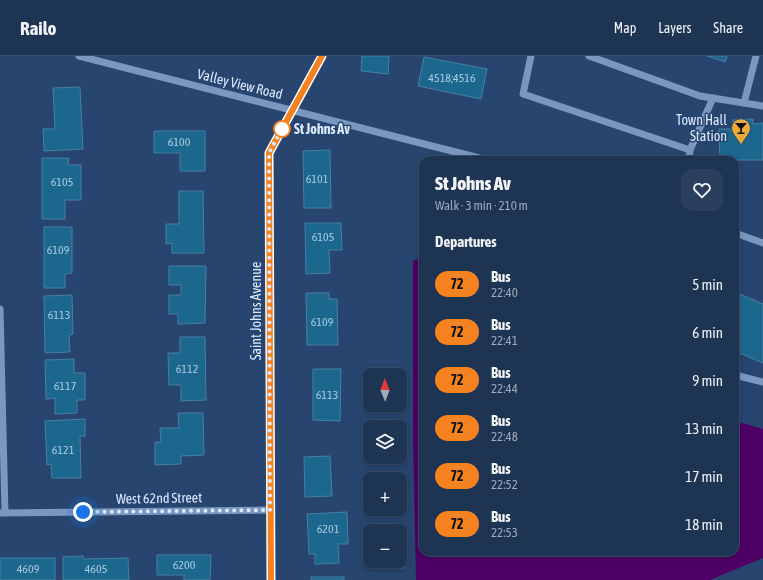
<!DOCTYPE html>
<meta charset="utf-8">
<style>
:root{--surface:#1d3453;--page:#2a3f5d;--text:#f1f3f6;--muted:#a0aab8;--line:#3b4f6a}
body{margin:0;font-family:"Asap Condensed",sans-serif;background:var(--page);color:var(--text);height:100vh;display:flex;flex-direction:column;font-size:15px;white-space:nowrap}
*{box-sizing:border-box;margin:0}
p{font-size:13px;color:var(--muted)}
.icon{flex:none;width:22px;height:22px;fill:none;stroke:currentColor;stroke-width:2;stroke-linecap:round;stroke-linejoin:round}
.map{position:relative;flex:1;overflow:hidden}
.panel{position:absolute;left:419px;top:100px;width:320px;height:400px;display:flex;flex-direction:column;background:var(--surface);border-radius:12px;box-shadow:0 2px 6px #0003,0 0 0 1px var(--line)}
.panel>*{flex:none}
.badge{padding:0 8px;border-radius:13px;font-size:14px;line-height:26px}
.needle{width:26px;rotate:359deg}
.fabs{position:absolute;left:363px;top:312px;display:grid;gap:8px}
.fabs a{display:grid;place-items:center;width:44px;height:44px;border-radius:8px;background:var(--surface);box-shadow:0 2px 6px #0003,0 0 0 1px var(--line);font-size:20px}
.you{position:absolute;width:20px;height:20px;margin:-10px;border:3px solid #fff;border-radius:50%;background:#1a73e8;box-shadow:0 0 0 6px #1a73e833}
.map>.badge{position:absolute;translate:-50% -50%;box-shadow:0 0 0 2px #fff}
h2{padding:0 16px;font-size:15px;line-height:36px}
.round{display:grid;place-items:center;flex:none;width:42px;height:42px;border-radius:12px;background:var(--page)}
.head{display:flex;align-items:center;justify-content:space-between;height:68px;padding:0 16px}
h1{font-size:19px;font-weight:800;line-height:30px}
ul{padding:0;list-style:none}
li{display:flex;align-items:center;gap:12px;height:48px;padding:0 16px}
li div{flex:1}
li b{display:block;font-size:15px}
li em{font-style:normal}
li .badge{min-width:44px;font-weight:700;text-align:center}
header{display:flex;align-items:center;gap:24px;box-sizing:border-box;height:56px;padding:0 20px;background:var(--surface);border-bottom:1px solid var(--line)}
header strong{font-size:19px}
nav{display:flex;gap:22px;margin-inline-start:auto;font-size:14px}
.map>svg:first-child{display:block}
.water{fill:#4e0064}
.building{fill:#1c678e;stroke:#4780a2}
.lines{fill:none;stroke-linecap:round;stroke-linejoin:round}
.minor{stroke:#7a97c1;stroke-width:7}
.line-casing{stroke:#fff;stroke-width:9}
.line{stroke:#f58220;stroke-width:6}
.walk{stroke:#dbeafe;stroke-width:4;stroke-dasharray:0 7.2}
.stop-dot{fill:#fff;stroke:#f58220;stroke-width:2}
.labels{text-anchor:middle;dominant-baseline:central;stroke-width:3;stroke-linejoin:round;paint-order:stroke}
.number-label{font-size:12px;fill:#abc9e2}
.street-label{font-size:14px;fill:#dbeafe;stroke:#27456f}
.poi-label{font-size:14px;fill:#dbeafe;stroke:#27456f;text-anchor:end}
.stop-label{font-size:14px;font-weight:bold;fill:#dbeafe;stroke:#27456f;text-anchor:start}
</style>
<header>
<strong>Railo</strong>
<nav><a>Map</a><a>Layers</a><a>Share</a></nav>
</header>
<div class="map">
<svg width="763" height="524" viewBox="0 0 763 524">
<rect width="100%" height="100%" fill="#27456f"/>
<path class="water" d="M423,201V496H735V365L763,373V502L710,524H416L413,382V205Z"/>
<g class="building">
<path d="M362,0H389L388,18L361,15Z"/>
<path d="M707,0H727L725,6Z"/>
<path d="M424,1L487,13L481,43L418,30Z"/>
<path d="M80,31L83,93L44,95L43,73H55L53,32Z"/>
<path d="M753,63V68L763,67V104H720L719,73H733V64Z"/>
<path d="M154,75H205V115H180V97H154Z"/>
<path d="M330,94L331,152H304L303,95Z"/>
<path d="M42,102H69L68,109H81V144H65V163H42Z"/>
<path d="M179,135H203L204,197H172V187L166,188V168H179Z"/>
<path d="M305,167H341L342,194H329L330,217L306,218Z"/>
<path d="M44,171H72V217L65,218V232H44Z"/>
<path d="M169,210H206L205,267L178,268V258H169V239H181V229H169Z"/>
<path d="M735,236L763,248V307L735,295Z"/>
<path d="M306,237H329V243H337L338,289H307Z"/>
<path d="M72,239L73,278L69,279L70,296L45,297L44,240Z"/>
<path d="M180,281H205L206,344L181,345V329H169L168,297H180Z"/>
<path d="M74,303V317H85V344H77V357L55,358V342L46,343L45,304Z"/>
<path d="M313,313H341L340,365L313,364Z"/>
<path d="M178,357H203L204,399L181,400V408L155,409V386H161L160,372H179Z"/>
<path d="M85,363V380H80L81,422H52L51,408L47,409L45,365Z"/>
<path d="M330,400L332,440L305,441L304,401Z"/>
<path d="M347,456L348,488H338L339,507L315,508V498H309L307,458Z"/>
<path d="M157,499H211L210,524H184V519H157Z"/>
<path d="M83,500L84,503L128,502L129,524H63V501Z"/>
<path d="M400,500H404V512H387V505H400Z"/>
<rect x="0" y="502" width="55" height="22"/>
<rect x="311" y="521" width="33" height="3"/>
</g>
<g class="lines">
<g class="minor">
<path d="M79,0L487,104"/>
<path d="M531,0L523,38L690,94L689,104"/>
<path d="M589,0L700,40L763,50"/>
<path d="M744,47L756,0"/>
<path d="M690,94L713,42"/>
<path d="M735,177L763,187"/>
<path d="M0,253L5,457"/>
<path d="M735,319L763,326"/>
<path d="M0,457L270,454"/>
<path d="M271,524L269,97L322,0"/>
</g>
</g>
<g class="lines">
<defs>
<path id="line" d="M271,524L269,97L322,0"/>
</defs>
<use href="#line" class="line-casing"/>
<use href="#line" class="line"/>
<path class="walk" d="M83,456L270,454L269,97L282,73"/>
</g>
<defs>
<symbol id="bar-pin" viewBox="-11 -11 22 30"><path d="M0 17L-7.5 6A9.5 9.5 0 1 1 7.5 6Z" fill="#ebaa39" stroke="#27456f"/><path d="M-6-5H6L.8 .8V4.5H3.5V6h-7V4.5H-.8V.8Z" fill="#111"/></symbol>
</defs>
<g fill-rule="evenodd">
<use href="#bar-pin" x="730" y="61" width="22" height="30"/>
</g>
<circle class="stop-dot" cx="282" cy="73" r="8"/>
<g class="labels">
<g class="number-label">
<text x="452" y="22">4518;4516</text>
<text x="179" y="86">6100</text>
<text x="317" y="123">6101</text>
<text x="62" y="126">6105</text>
<text x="323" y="181">6105</text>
<text x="58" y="194">6109</text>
<text x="59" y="259">6113</text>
<text x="322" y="266">6109</text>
<text x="187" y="313">6112</text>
<text x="65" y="330">6117</text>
<text x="327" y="339">6113</text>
<text x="63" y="394">6121</text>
<text x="328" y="473">6201</text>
<text x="184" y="509">6200</text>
<text x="28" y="513">4609</text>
<text x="96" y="513">4605</text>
</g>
<g class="street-label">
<text transform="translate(240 28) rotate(14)">Valley View Road</text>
<text transform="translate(256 255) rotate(-90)">Saint Johns Avenue</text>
<text transform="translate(159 442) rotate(-1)">West 62nd Street</text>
</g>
<g class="poi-label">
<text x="727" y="64">Town Hall<tspan x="727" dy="16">Station</tspan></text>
</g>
<g class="stop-label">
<text x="294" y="73">St Johns Av</text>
</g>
</g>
</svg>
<div class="fabs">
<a><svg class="needle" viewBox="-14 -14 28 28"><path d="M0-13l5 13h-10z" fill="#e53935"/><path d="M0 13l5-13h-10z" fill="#a0aab8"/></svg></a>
<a><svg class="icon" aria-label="layers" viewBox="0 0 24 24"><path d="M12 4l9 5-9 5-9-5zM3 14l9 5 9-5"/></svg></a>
<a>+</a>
<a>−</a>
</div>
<div class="you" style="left:83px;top:456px"></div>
<section class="panel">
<div class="head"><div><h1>St Johns Av</h1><p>Walk · 3 min · 210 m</p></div><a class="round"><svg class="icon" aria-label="heart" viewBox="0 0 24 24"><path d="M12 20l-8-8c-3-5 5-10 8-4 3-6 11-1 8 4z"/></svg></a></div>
<h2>Departures</h2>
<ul>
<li><span class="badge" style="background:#f58220;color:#111">72</span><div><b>Bus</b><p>22:40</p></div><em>5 min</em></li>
<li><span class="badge" style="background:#f58220;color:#111">72</span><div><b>Bus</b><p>22:41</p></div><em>6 min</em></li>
<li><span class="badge" style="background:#f58220;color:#111">72</span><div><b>Bus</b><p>22:44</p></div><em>9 min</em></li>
<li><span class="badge" style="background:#f58220;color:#111">72</span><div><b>Bus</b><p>22:48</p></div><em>13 min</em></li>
<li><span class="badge" style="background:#f58220;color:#111">72</span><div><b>Bus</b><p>22:52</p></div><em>17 min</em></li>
<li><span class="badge" style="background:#f58220;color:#111">72</span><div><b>Bus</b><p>22:53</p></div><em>18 min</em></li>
</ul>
</section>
</div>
